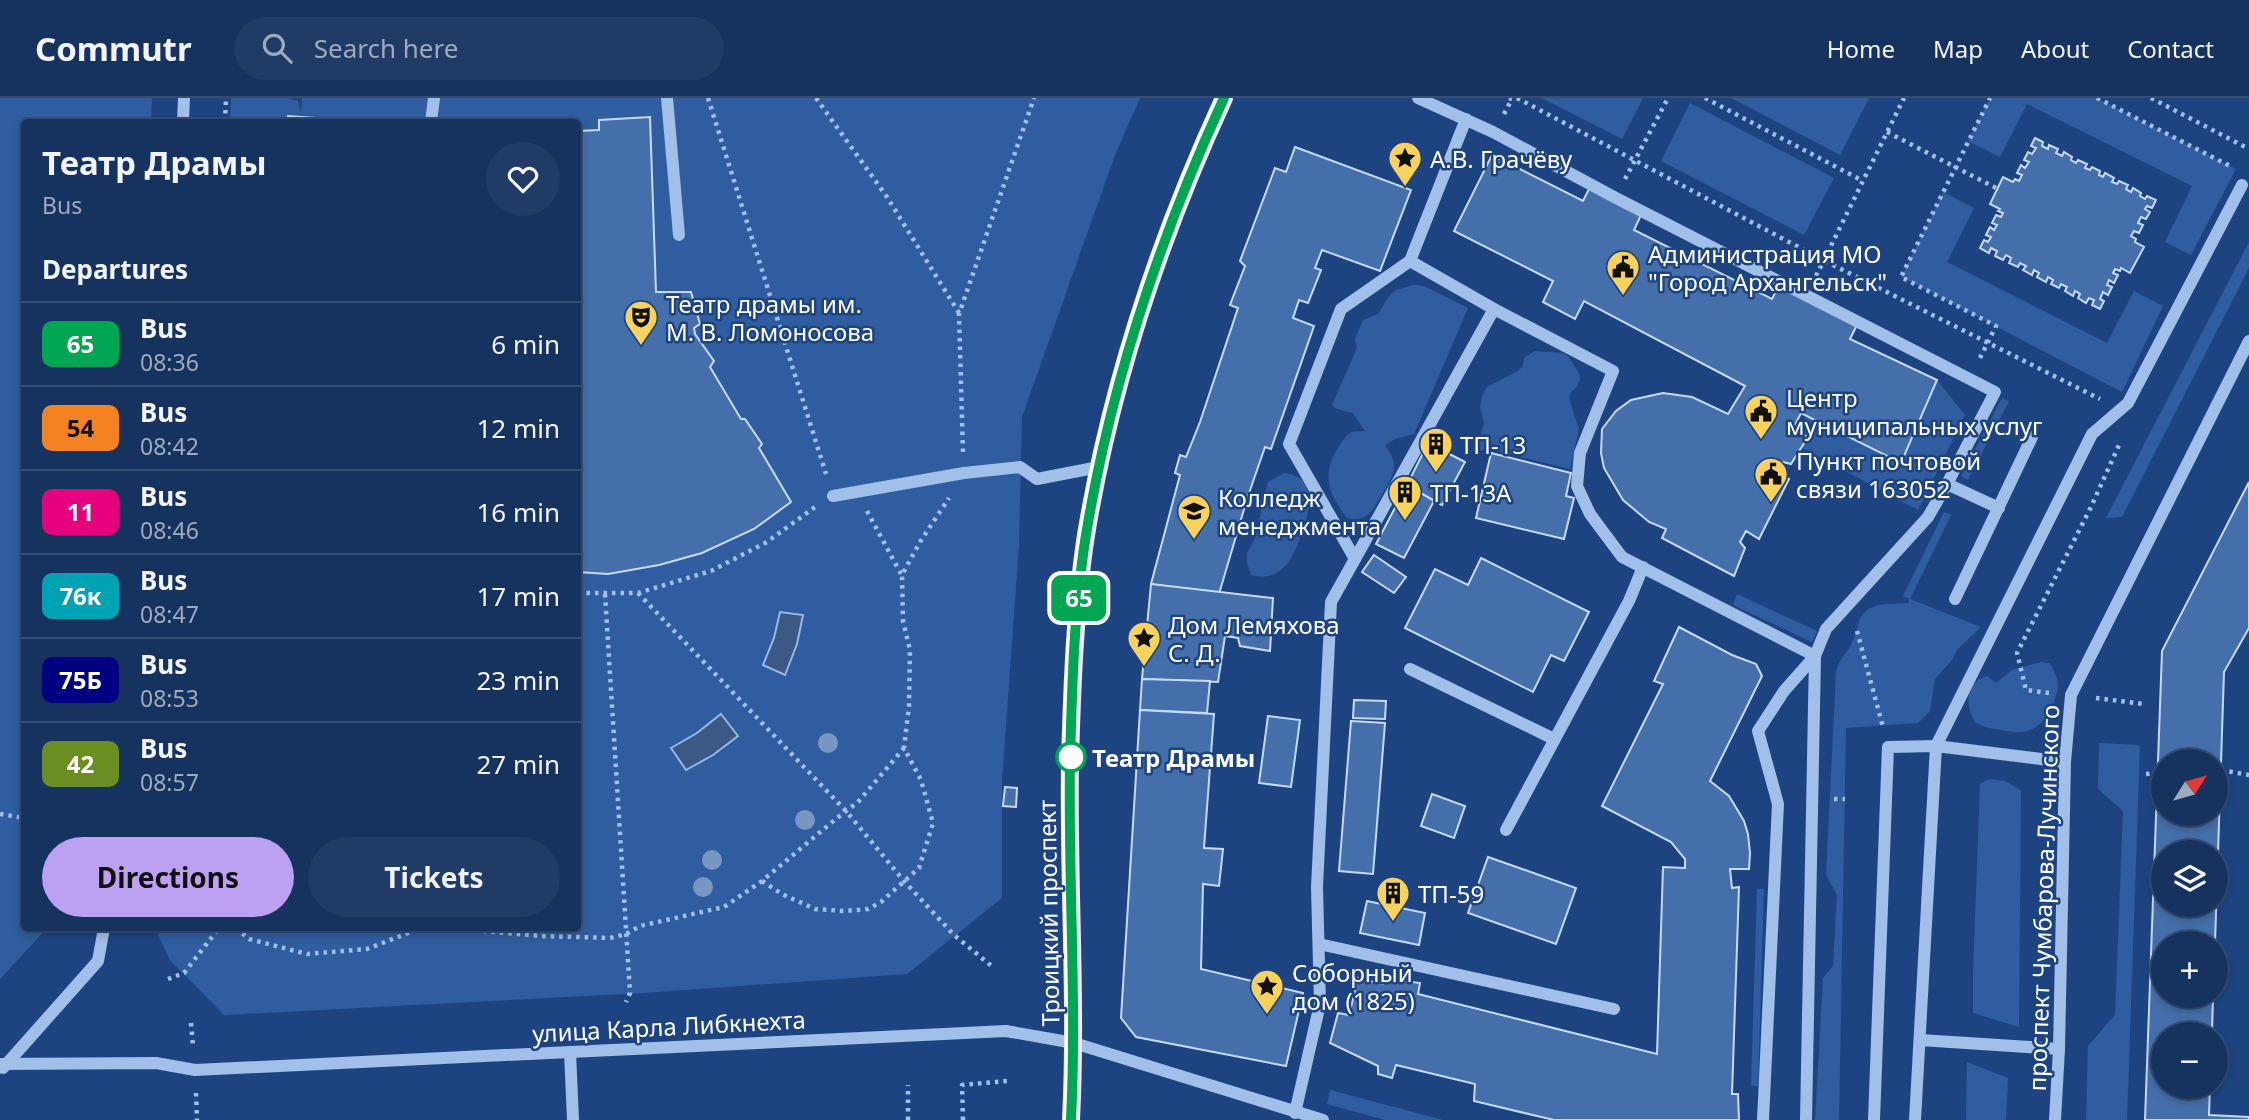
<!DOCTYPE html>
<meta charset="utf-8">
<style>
:root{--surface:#163360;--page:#1f3b66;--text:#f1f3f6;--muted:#9eaabd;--line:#354e75;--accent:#bca0f2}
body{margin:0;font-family:"Noto Sans",sans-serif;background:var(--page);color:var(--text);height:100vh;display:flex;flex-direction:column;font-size:26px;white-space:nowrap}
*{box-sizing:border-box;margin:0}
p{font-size:23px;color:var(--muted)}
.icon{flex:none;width:38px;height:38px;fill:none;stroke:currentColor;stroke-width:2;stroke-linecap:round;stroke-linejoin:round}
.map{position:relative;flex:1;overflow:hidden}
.side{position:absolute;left:21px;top:21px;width:560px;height:812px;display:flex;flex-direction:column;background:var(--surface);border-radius:7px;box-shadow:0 4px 10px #0003,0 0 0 2px var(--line)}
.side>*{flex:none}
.badge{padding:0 14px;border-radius:10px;font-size:24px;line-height:46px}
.needle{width:46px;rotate:53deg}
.buttons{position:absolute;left:2151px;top:651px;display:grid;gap:14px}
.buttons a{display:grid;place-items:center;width:77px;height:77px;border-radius:50%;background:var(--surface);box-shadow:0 4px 10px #0003,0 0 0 2px var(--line);font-size:35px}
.map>.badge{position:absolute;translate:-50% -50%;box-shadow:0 0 0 4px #fff}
h2{padding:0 21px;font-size:26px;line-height:63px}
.round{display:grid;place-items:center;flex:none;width:74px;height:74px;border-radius:37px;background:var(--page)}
.summary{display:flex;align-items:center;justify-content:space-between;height:119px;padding:0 21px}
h1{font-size:33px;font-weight:700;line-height:52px}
.action{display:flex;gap:14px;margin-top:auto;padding:14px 21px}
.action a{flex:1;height:80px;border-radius:42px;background:var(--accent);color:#111;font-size:28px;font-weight:700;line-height:80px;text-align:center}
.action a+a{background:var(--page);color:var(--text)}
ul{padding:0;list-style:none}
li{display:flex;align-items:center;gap:21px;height:84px;padding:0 21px;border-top:2px solid var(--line)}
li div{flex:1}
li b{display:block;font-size:26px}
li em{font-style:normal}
li .badge{min-width:77px;font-weight:700;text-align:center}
header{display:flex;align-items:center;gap:42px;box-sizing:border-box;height:98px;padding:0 35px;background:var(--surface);border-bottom:2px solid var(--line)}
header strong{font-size:33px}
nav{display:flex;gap:38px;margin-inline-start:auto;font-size:24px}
.search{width:490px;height:63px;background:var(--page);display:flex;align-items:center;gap:18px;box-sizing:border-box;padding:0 24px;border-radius:38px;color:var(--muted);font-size:26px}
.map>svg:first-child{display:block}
.green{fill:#305d9f}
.water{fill:#3b5984;stroke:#93b9eb;stroke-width:2}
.building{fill:#456faa;stroke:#c5daf7;stroke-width:2;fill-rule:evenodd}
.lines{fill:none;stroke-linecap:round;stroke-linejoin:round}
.path{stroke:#a0bfe9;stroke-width:4.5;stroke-dasharray:3.5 5;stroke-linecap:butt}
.minor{stroke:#a0bfe9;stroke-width:12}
.major{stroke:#e3edfe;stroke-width:18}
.tree{fill:#7996c1}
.line-casing{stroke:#fff;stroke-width:16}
.line{stroke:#00a651;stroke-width:10}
.stop-dot{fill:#fff;stroke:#00a651;stroke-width:3.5}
.labels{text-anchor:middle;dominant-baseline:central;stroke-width:5;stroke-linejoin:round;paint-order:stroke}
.poi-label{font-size:24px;fill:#fff;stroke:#1d4480;text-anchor:start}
.stop-label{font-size:24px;font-weight:bold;fill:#fff;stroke:#1d4480;text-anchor:start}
.street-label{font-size:24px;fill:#fff;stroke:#1d4480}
</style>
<header>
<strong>Commutr</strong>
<div class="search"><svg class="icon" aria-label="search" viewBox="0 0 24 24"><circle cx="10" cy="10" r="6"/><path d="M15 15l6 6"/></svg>Search here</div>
<nav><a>Home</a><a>Map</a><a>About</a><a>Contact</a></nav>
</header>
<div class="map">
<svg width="2249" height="1022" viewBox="0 0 2249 1022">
<rect width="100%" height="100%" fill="#1d4480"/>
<g class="green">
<path d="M0,0H152L151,24H24V830H47L0,881Z"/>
<path d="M231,0H287L298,3L301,15L302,0H1140L1115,57L1022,319L1019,448L1002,683V800L907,876L643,895L224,917L170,862L155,830H578V24H230Z"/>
<path d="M1542,0H1643L1622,41Z"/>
<path d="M1731,0H1869L1840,57Z"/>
<path d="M1990,0H2097L2236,71L2191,157L2165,144L2192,88L2027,6L2000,59L1968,43Z"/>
<path d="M1690,5L1834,80L1804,137L1661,63Z"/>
<path d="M1943,94L1974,110L1947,164L2107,245L2134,193L2163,208L2122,294L1901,179Z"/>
<path d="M2249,144V170L2122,419L2106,420Z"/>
<path d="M1414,187L1424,188L1468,210L1414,336L1395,341L1385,347C1388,352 1394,360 1394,367C1394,377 1388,385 1384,393C1374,409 1370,425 1347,420C1328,395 1321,376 1339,348C1342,344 1345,338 1350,335C1354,332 1360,334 1365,333L1353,315L1337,311L1332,307L1357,250L1355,240L1363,222L1378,216L1389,198L1396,192Z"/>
<path d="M1535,253L1563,255L1568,258L1579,275L1580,281L1576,290L1571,294L1569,300L1579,332L1570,371L1488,351L1480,353L1479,342L1484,325L1480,309L1482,298L1487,289L1518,273L1522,269L1525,259Z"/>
<path d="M1937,282L1965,317L1918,412L1802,350L1808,339L1799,335L1806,318L1900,365Z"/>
<path d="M2002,300L2009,303L1968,382L1961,378Z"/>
<path d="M1284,375C1318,380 1311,407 1303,431C1295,456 1284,486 1251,477L1247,465V455L1255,440L1267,387L1268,384Z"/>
<path d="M1944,414L1951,417L1910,501L1981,529L1957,552L1952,562L1935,581L1930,613L1918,625L1846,630L1839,1022H1815L1823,880L1833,868L1837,797L1826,777L1836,575C1839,559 1848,556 1853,542C1856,536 1857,528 1860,521C1870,502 1891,507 1909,505V501L1903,498Z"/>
<path d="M1737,496L1817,533L1812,544L1733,507Z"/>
<path d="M2041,564L2049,565C2058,577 2060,588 2055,601C2045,629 2030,639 2001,632C1991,630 1984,630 1975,624C1964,607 1966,584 1987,578L1996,585L2012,572Z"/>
<path d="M2099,645L2140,647L2127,1022H2086L2088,948L2115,917L2123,713L2098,691Z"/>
<path d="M1990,681L2005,683L2021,692L2019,929L1973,915V874L1980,686Z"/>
<path d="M1757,791H1764L1758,988H1751Z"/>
<path d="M1967,964L2008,980L2006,1022H1966Z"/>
<path d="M1330,992L1443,1022H1385L1327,1006Z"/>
</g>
<g class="water">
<path d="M780,514L803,517L797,546L785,577L763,567L774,540Z"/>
<path d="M721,616L738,638L713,657L686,672L671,650L697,635Z"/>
</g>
<g class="building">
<path d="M288,18L301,19L375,24H287Z"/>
<path d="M650,19L656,194H691L700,226L694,230L695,236L714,263L710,269L741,321H745L762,346L759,350L791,404L754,431L702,455L659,467L608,476L578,474V33L599,32V22Z"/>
<path d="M539,21L540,24H498L499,22Z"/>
<path d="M2035,40L2043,44L2042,48L2048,51L2049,47L2058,51L2056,55L2062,58L2064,54L2072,59L2071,62L2076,65L2078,62L2087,66L2085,70L2090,72L2092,69L2100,73L2099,77L2103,79L2105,75L2114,80L2112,84L2117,86L2119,83L2128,87L2126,91L2131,94L2133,90L2141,95L2140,98L2145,101L2147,98L2156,102L2152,110L2147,108L2145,111L2150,114L2146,121L2141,119L2138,125L2143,127L2139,135L2134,133L2131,138L2136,141L2135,144L2144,149L2130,175L2121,170L2120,173L2115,171L2113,175L2118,177L2114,185L2109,182L2107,187L2112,189L2108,197L2103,194L2100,201L2104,203L2100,211L2092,207L2094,202L2089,200L2086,205L2078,200L2080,196L2075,193L2073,198L2065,193L2067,189L2061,186L2059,190L2051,186L2053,182L2048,179L2046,184L2037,179L2039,175L2034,172L2032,177L2023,172L2026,168L2020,165L2018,169L2009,165L2011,160L2006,157L2003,162L1995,158L1997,153L1991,150L1989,155L1980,150L1984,142L1988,144L1991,139L1986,137L1990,129L1994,132L1997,127L1992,125L1996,117L2001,119L2003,115L1998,113L2000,111L1990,106L2003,79L2013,84L2015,81L2019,83L2022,77L2017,75L2021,67L2025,70L2029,64L2024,62L2028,54L2032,56L2036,50L2031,48Z"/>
<path d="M1295,49L1411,92L1380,173L1322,152L1315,170L1321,172L1308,205L1299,202L1293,220L1314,228L1271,351L1265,349L1247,401L1219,496L1151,486L1180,377L1175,375L1180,357L1186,359L1200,324L1238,210L1230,207L1245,168L1240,163L1275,70L1286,74Z"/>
<path d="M1492,57L1583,103L1590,89L1642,115L1634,132L1772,201L1779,187L1857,227L1850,241L1937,282L1901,365L1801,315L1792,333L1808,339L1791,366L1783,364L1777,376L1789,381L1759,441L1746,433L1740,444L1745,450L1734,478L1662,440L1666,431L1649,424L1623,402L1604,370L1601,355L1602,331L1616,313L1631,302L1663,295L1692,299L1728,316L1745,288L1584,203L1575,221L1543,204L1553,183L1454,133Z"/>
<path d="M1428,345L1465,364L1442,407L1407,387Z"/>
<path d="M1491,355L1571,375L1566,398L1574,400L1564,441L1476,420Z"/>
<path d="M2249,384V530L2224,574L2215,845H2163V898H2213L2212,936H2163V989H2210L2209,1017L2249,1019V1022H2145L2162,553ZM2163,663H2216V716H2163ZM2163,754H2216V807H2163Z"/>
<path d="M1407,387L1434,403L1404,460L1376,446Z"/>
<path d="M1374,457L1406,479L1394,495L1362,474Z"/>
<path d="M1481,460L1589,514L1564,563L1551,557L1533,594L1405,530L1435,471L1468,487Z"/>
<path d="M1151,486L1273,500L1270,553L1240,548L1238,540L1225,538L1218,584L1142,581Z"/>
<path d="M1679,529L1732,557L1756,566L1762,578L1710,683L1729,698L1744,723L1748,736L1750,755L1749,771H1730L1732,790L1739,789L1732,996H1738L1739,1022H1554L1474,1003L1475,986L1396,967L1392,980L1378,976V968L1330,945L1338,915L1349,917L1358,880L1383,886V880L1420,885L1418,896L1657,956L1663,769L1685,770V761L1671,744L1602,708L1663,586L1654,583Z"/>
<path d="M1142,581L1210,583L1207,615L1140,612Z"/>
<path d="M1354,602L1386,603L1385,621L1353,620Z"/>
<path d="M1140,612L1214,616L1204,750L1223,751L1219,788L1203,786L1201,871L1303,895L1286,968L1136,939L1121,920Z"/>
<path d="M1268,618L1300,622L1291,689L1259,685Z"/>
<path d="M1351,623L1385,625L1373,776L1339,773Z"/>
<path d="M1005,689L1017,690L1016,709L1003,708Z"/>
<path d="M1432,696L1465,708L1454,740L1421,728Z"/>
<path d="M1488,759L1576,790L1556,846L1468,815Z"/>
<path d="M1367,803L1425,815L1419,847L1360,835Z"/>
</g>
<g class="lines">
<g class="path">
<path d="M708,0L826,376"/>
<path d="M816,0L887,99L959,215"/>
<path d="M1517,0L1823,162L2100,301"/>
<path d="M1705,0L1863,83"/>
<path d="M2097,0L2230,68"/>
<path d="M2151,0L2249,51"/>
<path d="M1504,16L1512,1L1509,0"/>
<path d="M225,24L226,0"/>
<path d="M1887,34L1998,91"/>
<path d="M1625,81L1668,0"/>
<path d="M1816,178L1904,0"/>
<path d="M1980,260L1996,228L1901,179L1990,0"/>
<path d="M963,354L959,216L1034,0"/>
<path d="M867,413L901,476"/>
<path d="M578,495H638L711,473L767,444L815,409"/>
<path d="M638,495L846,713L904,783L954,837L994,870"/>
<path d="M605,496L630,895L626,904"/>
<path d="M1857,533L1883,629"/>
<path d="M2049,595L2026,592L2017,555L2090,411L2120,345"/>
<path d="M2096,600L2144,606"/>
<path d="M2221,672L2249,677"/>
<path d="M2146,676L2158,675"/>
<path d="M1834,701H1845"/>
<path d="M0,716L24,720"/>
<path d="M762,783L782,796L815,811L844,813L868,811L881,804L919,770L933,725L921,682L904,650L909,608L910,552L903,523L902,477L920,444L949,400"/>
<path d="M236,830L249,841L307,856L367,851L421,830"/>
<path d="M449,830L541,838L610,840L626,836L640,828L724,809L762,783L837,720L858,704L904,650"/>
<path d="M168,881L184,875L219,830"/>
<path d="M191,925L193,948"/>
<path d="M196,995L197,1022"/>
<path d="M908,1022V987"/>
<path d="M963,1022L962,987L1007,983"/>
</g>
<g class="minor">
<path d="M667,0L679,137"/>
<path d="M1418,0L1493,34L1616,100L1995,294L1947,386"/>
<path d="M183,24L184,0"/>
<path d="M431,24L434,0"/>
<path d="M1410,163L1494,211L1613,273L1580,355L1577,388L1590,416L1622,459L1815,558"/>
<path d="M833,398L964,375L1020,369L1037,381L1099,369"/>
<path d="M1355,461L1494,211"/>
<path d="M1955,501L2032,339"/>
<path d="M1410,571L1554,641"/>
<path d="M1506,732L1629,503L1643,469"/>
<path d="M1319,846L1614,911"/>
<path d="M1920,942L2059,951"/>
<path d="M570,954L573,1022"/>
<path d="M0,966L156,965L195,972L1006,933L1074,945L1323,1022"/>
<path d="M3,970L98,863L104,830"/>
<path d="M1295,1015L1320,906L1317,789L1331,504L1355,461L1289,346L1341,211L1410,163L1466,21"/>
<path d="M1763,1022L1778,706L1758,633L1784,593L1815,558L1826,531L1928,419L1947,386L1999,410"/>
<path d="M1806,1022L1815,558"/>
<path d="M1874,1022L1888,649L1936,648L2065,664"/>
<path d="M1915,1022L1936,648L2092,336L2128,305L2242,87"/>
<path d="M2055,1022L2059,951L2065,664L2071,597L2249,243"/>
</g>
<path class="major" d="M1071,1022C1077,902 1068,783 1070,663C1072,591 1075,508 1086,437C1111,285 1160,139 1224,0"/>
</g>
<g class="tree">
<circle cx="828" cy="645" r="10"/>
<circle cx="805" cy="722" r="10"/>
<circle cx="712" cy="762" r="10"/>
<circle cx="703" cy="789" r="10"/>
</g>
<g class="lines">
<defs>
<path id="line" d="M1071,1022C1077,903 1068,783 1070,663C1072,588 1074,511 1086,437C1111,285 1160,139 1224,0"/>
</defs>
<use href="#line" class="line-casing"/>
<use href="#line" class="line"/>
</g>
<defs>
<symbol id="sight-pin" viewBox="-11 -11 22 30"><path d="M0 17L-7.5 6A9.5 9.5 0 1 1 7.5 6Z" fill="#f9d25e" stroke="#1d4480"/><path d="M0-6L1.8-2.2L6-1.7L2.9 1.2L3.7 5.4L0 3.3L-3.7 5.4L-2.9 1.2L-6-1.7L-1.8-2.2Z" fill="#111"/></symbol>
<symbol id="civic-pin" viewBox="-11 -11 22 30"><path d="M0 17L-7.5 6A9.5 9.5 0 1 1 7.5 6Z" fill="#f9d25e" stroke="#1d4480"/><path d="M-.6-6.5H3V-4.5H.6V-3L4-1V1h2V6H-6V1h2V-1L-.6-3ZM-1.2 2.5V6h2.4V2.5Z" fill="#111"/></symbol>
<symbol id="theatre-pin" viewBox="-11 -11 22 30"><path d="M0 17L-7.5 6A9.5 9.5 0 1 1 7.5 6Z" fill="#f9d25e" stroke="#1d4480"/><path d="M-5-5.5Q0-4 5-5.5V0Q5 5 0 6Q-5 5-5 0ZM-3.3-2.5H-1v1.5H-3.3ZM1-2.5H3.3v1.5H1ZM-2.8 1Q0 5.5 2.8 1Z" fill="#111"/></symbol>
<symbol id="building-pin" viewBox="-11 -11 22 30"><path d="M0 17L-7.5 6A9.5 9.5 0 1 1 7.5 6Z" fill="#f9d25e" stroke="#1d4480"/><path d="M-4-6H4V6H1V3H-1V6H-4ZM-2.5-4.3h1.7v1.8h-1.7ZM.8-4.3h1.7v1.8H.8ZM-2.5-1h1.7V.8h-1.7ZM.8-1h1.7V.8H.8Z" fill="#111"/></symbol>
<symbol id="university-pin" viewBox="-11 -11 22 30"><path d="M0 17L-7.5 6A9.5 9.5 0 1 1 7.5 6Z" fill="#f9d25e" stroke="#1d4480"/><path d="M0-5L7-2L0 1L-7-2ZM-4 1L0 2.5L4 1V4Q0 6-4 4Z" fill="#111"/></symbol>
</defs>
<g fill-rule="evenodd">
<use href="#sight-pin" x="1386" y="41" width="38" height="52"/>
<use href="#civic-pin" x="1604" y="150" width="38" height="52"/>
<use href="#theatre-pin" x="622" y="200" width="38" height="52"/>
<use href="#civic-pin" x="1742" y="294" width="38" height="52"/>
<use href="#building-pin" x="1417" y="327" width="38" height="52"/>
<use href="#civic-pin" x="1752" y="357" width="38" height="52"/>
<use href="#building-pin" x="1386" y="375" width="38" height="52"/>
<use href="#university-pin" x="1175" y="394" width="38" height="52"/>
<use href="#sight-pin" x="1125" y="521" width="38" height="52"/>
<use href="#building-pin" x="1374" y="776" width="38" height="52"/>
<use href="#sight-pin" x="1248" y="869" width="38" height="52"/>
</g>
<circle class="stop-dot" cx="1071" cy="659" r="14"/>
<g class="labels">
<g class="poi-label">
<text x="1430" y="60">А.В. Грачёву</text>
<text x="1648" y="155">Администрация МО<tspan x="1648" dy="28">"Город Архангельск"</tspan></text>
<text x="666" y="205">Театр драмы им.<tspan x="666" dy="28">М. В. Ломоносова</tspan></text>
<text x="1786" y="299">Центр<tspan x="1786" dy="28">муниципальных услуг</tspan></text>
<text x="1460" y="346">ТП-13</text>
<text x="1796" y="362">Пункт почтовой<tspan x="1796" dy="28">связи 163052</tspan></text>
<text x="1430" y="394">ТП-13А</text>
<text x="1218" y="399">Колледж<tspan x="1218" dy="28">менеджмента</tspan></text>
<text x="1168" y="526">Дом Лемяхова<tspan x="1168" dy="28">С. Д.</tspan></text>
<text x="1418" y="795">ТП-59</text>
<text x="1292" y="874">Соборный<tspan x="1292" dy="28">дом (1825)</tspan></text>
</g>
<g class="stop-label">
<text x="1092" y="659">Театр Драмы</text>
</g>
<g class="street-label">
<text transform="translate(2043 800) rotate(-88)">проспект Чумбарова-Лучинского</text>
<text transform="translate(1048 815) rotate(-91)">Троицкий проспект</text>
<text transform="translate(669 928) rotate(-3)">улица Карла Либкнехта</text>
</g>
</g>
</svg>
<div class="buttons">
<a><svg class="needle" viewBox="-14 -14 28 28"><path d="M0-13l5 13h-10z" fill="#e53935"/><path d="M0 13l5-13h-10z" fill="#9eaabd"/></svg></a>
<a><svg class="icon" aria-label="layers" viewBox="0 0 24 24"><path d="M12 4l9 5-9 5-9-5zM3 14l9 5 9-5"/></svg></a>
<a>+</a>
<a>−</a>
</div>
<b class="badge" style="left:1079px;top:500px;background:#00a651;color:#fff">65</b>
<section class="side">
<div class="summary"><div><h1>Театр Драмы</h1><p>Bus</p></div><a class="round"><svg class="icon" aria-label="heart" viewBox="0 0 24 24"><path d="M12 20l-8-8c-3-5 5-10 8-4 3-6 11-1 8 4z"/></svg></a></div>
<h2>Departures</h2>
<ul>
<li><span class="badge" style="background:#00a651;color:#fff">65</span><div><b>Bus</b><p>08:36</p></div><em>6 min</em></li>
<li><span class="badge" style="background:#f58220;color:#111">54</span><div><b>Bus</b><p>08:42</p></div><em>12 min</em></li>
<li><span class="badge" style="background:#e6007e;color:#fff">11</span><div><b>Bus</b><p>08:46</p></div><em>16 min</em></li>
<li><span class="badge" style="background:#00a3b4;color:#fff">76к</span><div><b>Bus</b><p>08:47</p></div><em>17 min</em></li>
<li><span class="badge" style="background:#000080;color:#fff">75Б</span><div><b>Bus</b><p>08:53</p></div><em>23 min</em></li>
<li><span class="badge" style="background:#6b8e23;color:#fff">42</span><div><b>Bus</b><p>08:57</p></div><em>27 min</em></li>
</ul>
<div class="action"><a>Directions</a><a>Tickets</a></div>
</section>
</div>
